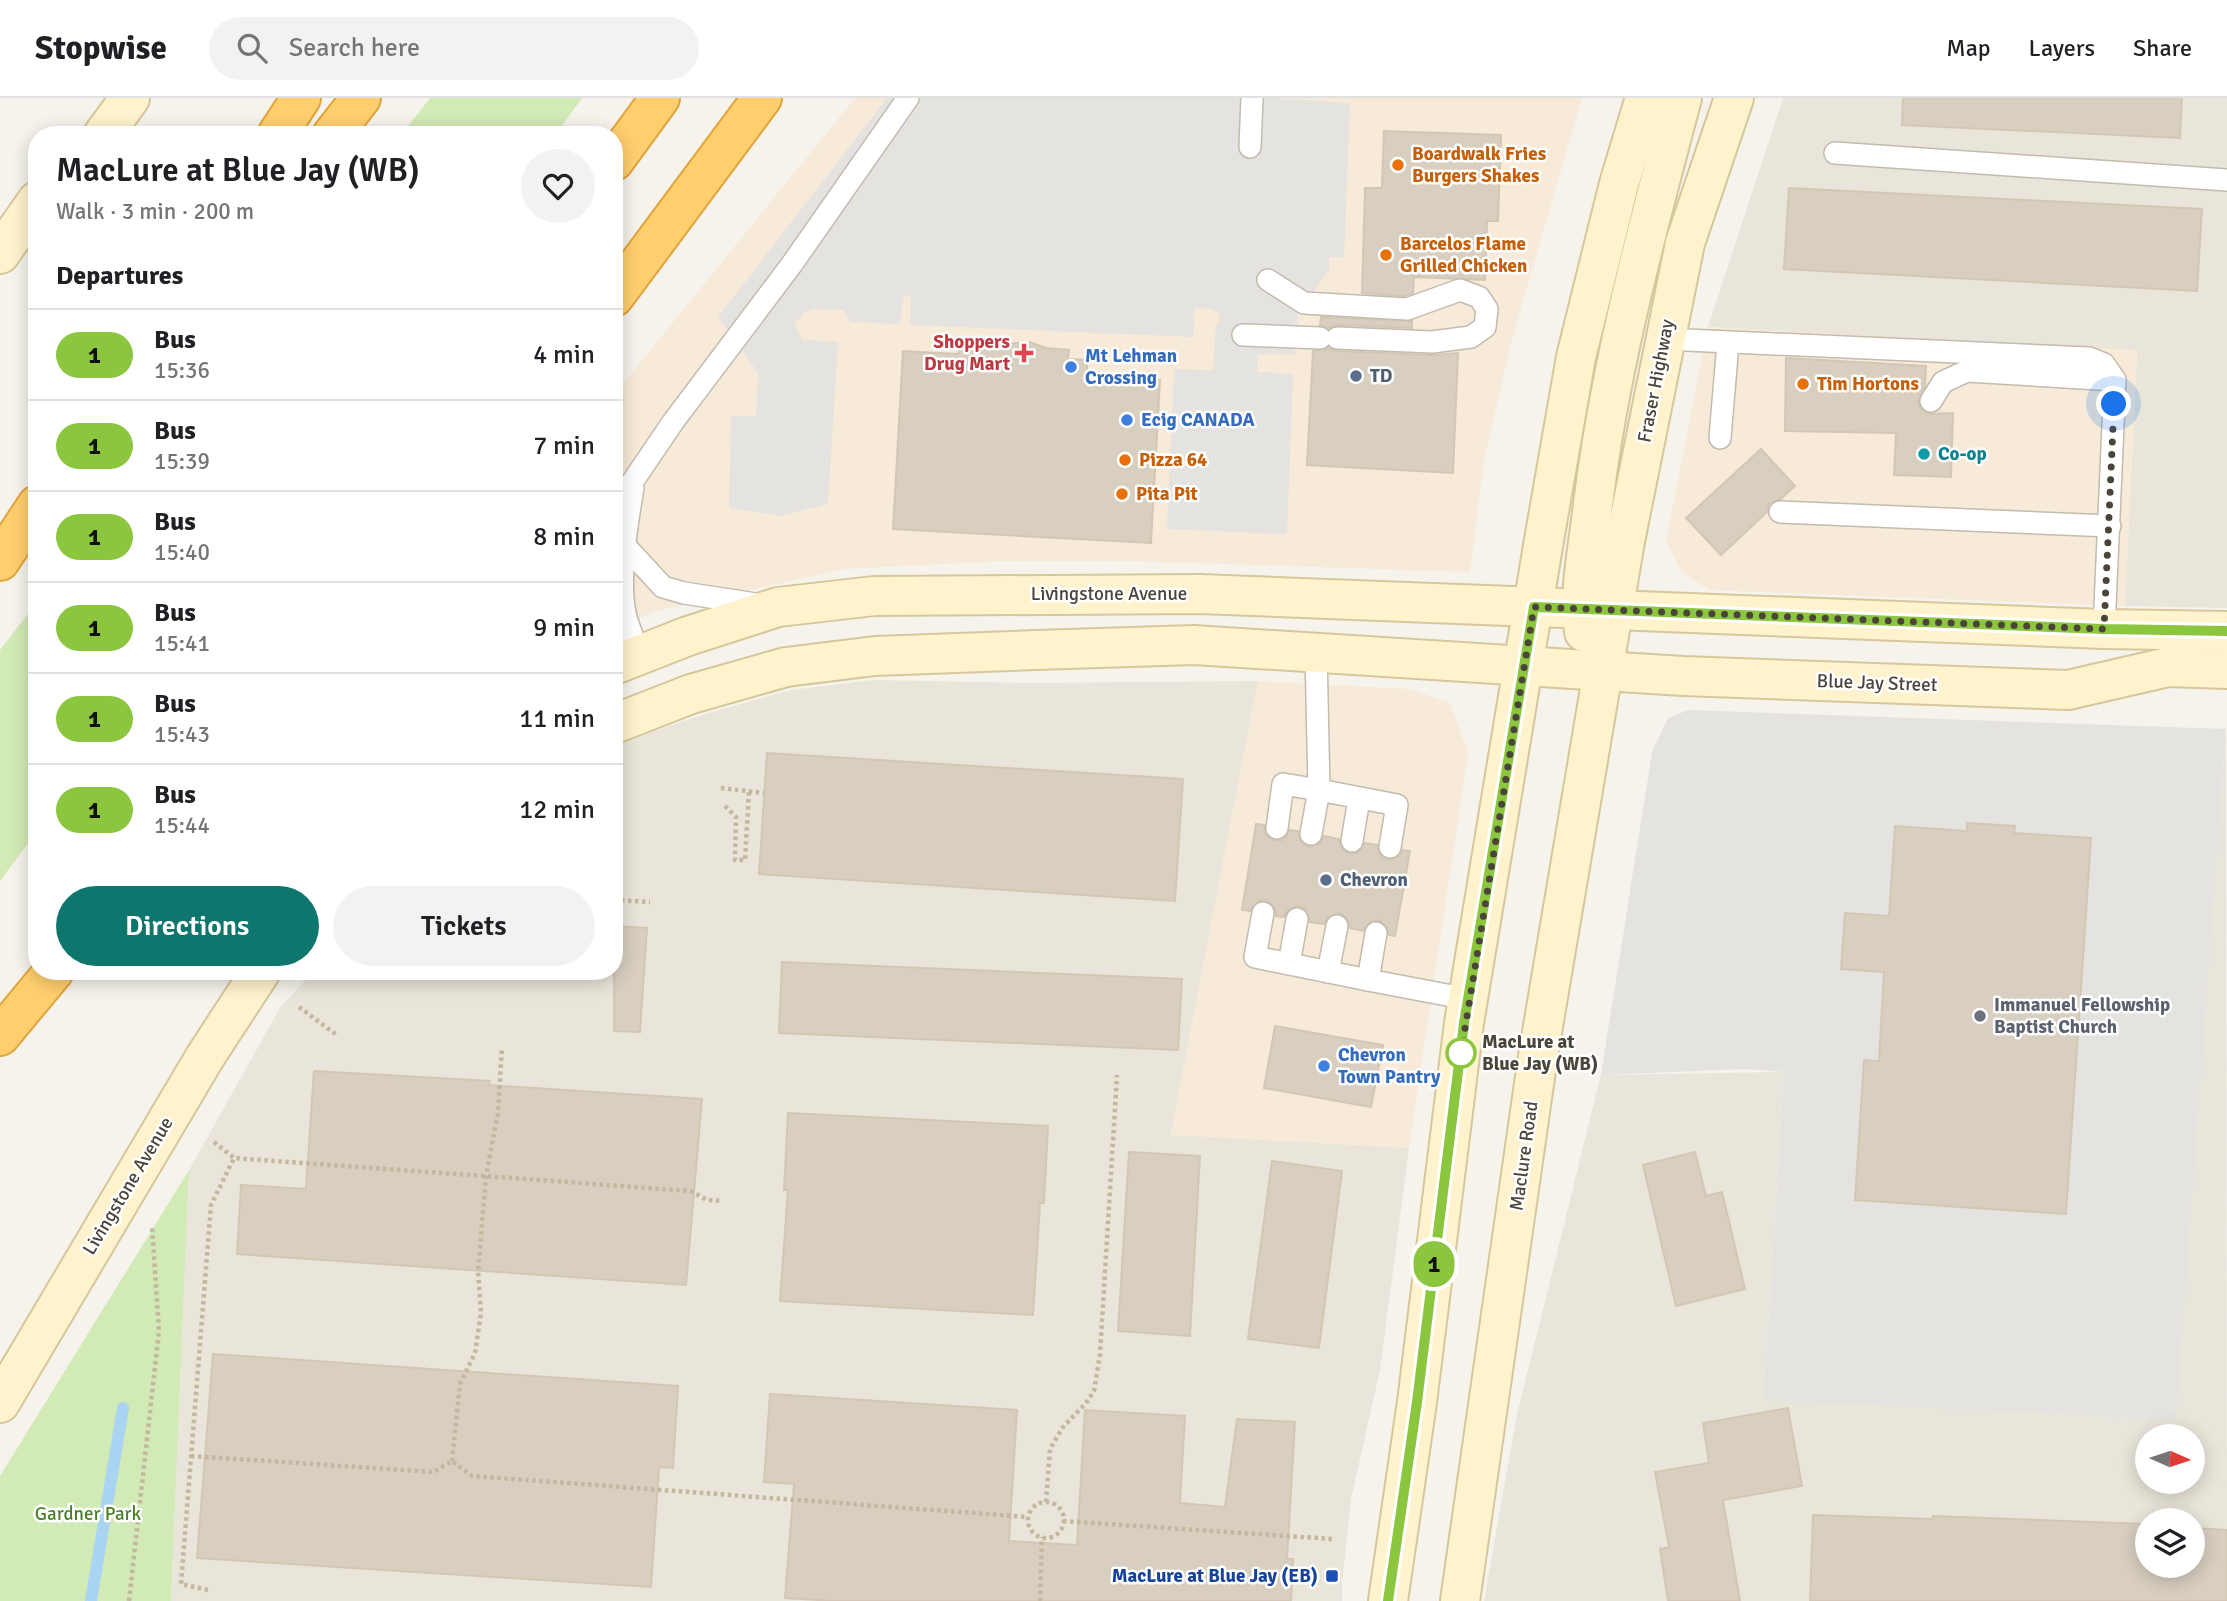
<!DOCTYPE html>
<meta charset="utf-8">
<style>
:root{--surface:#fff;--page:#f2f2f2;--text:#202124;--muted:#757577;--line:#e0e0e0;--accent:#0f766e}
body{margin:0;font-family:Signika,sans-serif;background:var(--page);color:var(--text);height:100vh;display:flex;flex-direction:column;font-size:26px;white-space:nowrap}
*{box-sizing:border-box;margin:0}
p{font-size:23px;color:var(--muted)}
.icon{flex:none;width:38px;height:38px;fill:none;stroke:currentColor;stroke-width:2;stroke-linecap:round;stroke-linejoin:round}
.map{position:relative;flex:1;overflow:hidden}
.sheet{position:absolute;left:28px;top:28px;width:595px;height:854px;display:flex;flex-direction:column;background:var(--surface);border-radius:28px;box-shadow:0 4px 18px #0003}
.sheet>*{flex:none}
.badge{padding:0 14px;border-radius:23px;font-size:24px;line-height:46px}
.needle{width:46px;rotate:93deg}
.controls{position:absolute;left:2135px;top:1326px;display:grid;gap:14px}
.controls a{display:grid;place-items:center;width:70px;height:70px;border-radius:50%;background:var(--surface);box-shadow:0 4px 18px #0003;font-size:35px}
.you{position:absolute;width:35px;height:35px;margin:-18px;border:5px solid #fff;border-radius:50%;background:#1a73e8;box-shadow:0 0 0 10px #1a73e833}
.map>.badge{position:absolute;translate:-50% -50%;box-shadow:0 0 0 4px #fff}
h2{padding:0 28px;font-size:26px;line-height:63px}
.round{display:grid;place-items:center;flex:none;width:74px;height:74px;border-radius:37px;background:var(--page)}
.head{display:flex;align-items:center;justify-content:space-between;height:119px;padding:0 28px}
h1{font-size:33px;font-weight:600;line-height:52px}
.cta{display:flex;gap:14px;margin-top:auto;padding:14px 28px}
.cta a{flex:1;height:80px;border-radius:42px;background:var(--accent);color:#fff;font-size:28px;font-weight:600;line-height:80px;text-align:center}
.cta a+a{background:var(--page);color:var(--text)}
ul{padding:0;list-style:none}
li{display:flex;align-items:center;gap:21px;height:91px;padding:0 28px;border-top:2px solid var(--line)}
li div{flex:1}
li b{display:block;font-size:26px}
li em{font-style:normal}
li .badge{min-width:77px;font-weight:700;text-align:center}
header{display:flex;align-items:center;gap:42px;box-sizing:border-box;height:98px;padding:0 35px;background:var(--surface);border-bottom:2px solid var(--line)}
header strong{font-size:33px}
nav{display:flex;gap:38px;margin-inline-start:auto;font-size:24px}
.search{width:490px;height:63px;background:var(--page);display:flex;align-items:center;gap:18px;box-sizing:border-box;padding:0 24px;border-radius:38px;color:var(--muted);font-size:26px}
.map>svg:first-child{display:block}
.residential{fill:#eae5da;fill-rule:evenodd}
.commercial{fill:#f7ead8}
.green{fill:#d2eab5}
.parking{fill:#e5e3e0}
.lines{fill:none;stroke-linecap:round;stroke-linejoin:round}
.stream{stroke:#a9d4f2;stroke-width:12}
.building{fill:#d8cfc1;stroke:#d3c7b4;stroke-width:2}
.lane-casing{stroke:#c2bbae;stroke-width:24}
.secondary-casing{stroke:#d6c79b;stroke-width:42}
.highway-casing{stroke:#e0a43c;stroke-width:42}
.path{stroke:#c4b79f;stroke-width:4.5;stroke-dasharray:3.5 3.5;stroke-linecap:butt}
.lane{stroke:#fff;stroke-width:21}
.secondary{stroke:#fff3cd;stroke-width:38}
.highway{stroke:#ffcf6e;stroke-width:38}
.line-casing{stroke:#fff;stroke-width:16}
.line{stroke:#8cc63f;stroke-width:10}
.walk{stroke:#4b4439;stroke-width:7;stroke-dasharray:0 12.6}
.food-dot{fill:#e8710a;stroke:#fff;stroke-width:2.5}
.health-dot{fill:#e0444e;stroke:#fff;stroke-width:2.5}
.shop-dot{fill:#3f7fe0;stroke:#fff;stroke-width:2.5}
.service-dot{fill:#5c6f8a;stroke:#fff;stroke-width:2.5}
.culture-dot{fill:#0f9aa8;stroke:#fff;stroke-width:2.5}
.worship-dot{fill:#6b7280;stroke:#fff;stroke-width:2.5}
.stop-dot{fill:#fff;stroke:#8cc63f;stroke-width:3.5}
.transit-dot{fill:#1a4fb4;stroke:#fff;stroke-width:2.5}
.labels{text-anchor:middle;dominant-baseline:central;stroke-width:5;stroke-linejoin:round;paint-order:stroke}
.food-label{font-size:19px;font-weight:bold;fill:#c56008;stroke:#fff;text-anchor:start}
.health-label{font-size:19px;font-weight:bold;fill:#be3a42;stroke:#fff;text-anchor:end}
.shop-label{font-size:19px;font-weight:bold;fill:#366cbe;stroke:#fff;text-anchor:start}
.service-label{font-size:19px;font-weight:bold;fill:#4e5e75;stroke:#fff;text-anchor:start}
.street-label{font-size:19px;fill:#4b4439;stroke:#fff}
.culture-label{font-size:19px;font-weight:bold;fill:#0d838f;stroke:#fff;text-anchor:start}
.worship-label{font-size:19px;font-weight:bold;fill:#5b616d;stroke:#fff;text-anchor:start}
.stop-label{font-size:19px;font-weight:bold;fill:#4b4439;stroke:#fff;text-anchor:start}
.park-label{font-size:19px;fill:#4a7f2a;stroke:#fff}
.transit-label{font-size:19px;font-weight:bold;fill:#164399;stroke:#fff;text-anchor:end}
</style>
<header>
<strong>Stopwise</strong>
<div class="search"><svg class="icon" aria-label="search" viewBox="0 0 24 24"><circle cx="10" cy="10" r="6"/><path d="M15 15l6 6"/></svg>Search here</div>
<nav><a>Map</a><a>Layers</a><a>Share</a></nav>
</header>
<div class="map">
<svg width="2227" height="1503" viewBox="0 0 2227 1503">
<rect width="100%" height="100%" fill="#f6f3ec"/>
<g class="residential">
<path d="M1783,0H2227V510L2125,508L2137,253L1708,229Z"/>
<path d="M873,582L1027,585L1258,583L1171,1036L1409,1050L1380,1272L1351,1401L1342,1486V1503H171L189,1072L281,908L314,873H614V647L705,616L791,592Z"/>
<path d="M2226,631L2227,1503H1484L1517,1316L1601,977L1784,974L1763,1301L2175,1322ZM2147,1339H2193V1384H2147ZM2147,1423H2193V1468H2147Z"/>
</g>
<g class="commercial">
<path d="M855,0H1582L1512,241L1484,362L1470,474L1131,463H1004L845,471L652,514L614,533V297Z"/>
<path d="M1708,229L2137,252L2125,508L1709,492L1682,474L1666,443Z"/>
<path d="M1258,583L1410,591L1450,605L1468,655L1409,1050L1171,1037Z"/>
</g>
<g class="green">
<path d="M430,0H582L555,37H401Z"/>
<path d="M37,504V733L0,783V552Z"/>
<path d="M189,1072L171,1503H0V1378Z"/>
</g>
<g class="parking">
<path d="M887,0H1275L1350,5L1344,159H1329V172L1298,214L1295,257L1258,256L1257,274L1293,276L1287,436L1167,431L1174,271L1213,272L1216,227L1219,225L1220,216L1210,211L1195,210L1193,239L910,227L911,200L908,196L903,200L900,226L850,224L844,212L814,211L805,214L795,226L802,242L838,244L828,406L782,418L729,410L731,318H756L758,275L718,219Z"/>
<path d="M1688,612L2226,631L2176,1322L1763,1302L1784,974L1746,971L1601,977L1652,654L1668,620Z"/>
</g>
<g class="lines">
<path class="stream" d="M91,1503L123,1310"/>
</g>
<g class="building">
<path d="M1903,0H2182L2180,40L1902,27Z"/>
<path d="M1384,33L1501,37L1498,123H1487L1485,182L1414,179L1413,195L1405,198L1362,195L1365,90H1382Z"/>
<path d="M1789,90L2202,111L2197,193L1784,171Z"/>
<path d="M1321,219L1412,223V230L1338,227L1329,230L1320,227Z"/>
<path d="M1029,244L1046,250L1069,252L1068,261L1087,262V278L1160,282L1151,445L893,431L903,253L958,256L960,249L994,250L1005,246Z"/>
<path d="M1328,250L1336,253L1431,257L1458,255L1453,375L1307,367L1313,253Z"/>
<path d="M1786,260L1926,268L1925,288L1918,302L1920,310L1930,316L1953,315L1951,379L1894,377L1896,335L1785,333Z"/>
<path d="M1761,351L1795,388L1781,401L1769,406L1767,414L1721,457L1686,420Z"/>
<path d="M767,655L1183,681L1175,803L759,776Z"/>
<path d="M1967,725L2015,728L2014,735L2091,740L2066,1116L1855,1102L1864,962L1879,963L1884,874L1841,871L1845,815L1889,818L1895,728L1967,733Z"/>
<path d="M1256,726L1264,727L1265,736L1275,743L1283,742L1290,732L1298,733L1302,746L1309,749L1320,745L1324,738L1339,741L1340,748L1349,756L1357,755L1365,745L1377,747L1381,759L1389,762L1400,758L1403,752L1410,753L1395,838L1389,837L1388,830L1379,822L1371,823L1363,833L1350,830L1346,819L1339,815L1328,819L1324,826L1310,824L1306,811L1299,808L1287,812L1284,819L1276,818L1275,810L1266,802L1258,803L1250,813L1242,812Z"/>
<path d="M614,828L647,830L640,934L614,933Z"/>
<path d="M782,864L1182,881L1178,952L779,935Z"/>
<path d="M1275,928L1383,947L1371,1009L1264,990Z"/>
<path d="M314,973L490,983L489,987L702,1001L686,1187L237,1156L241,1087L306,1091Z"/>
<path d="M788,1015L1048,1028L1044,1105H1040L1033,1217L780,1203L788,1092H784Z"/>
<path d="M1129,1054L1200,1058L1190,1238L1118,1233Z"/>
<path d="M1695,1054L1706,1098L1722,1094L1745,1191L1676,1208L1643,1067Z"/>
<path d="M1272,1063L1342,1073L1319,1250L1248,1241Z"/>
<path d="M213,1256L678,1288L673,1370L659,1369L651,1489L197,1460Z"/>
<path d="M770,1296L1017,1312L1009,1443L1077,1447L1085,1312L1185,1318L1180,1405L1225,1409L1237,1321L1295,1324L1287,1461H1293L1291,1503H834L785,1500L794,1386L764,1384Z"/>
<path d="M1788,1310L1802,1388L1723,1402L1740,1503H1668L1660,1451L1669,1449L1655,1374L1709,1365L1703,1325Z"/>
<path d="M1813,1417L1933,1421V1418L2145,1426L2147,1427V1468H2193V1430L2227,1432V1503H1810Z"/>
</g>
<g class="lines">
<defs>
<g id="lane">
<path d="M1250,49L1252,0"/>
<path d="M1835,55L2227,82"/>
<path d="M1268,182L1304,205L1407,211L1460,192L1479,199L1487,211L1485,229L1471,239L1432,244L1337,240"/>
<path d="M1243,237L1320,240"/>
<path d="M1664,241L2089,260L2104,266L2115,282L2104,531"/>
<path d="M1931,303L1943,284L1967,273L2115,282"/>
<path d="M1720,340L1728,245"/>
<path d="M633,390C627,424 618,481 625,515C628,529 635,543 639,557"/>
<path d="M614,411L673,324L792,166L908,0"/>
<path d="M1780,414L2110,428"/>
<path d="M626,449L663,489L684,495L762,507"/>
<path d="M1316,554L1319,692L1397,707L1390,749"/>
<path d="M1277,730L1283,686L1319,692L1311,736"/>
<path d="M1352,743L1359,701"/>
<path d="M1263,815L1255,859L1368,882"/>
<path d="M1376,835L1368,882L1468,901"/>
<path d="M1289,866L1297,821"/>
<path d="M1328,874L1337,828"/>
</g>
<g id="secondary">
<path d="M103,37L130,0"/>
<path d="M0,156L37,103"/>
<path d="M1584,534C1579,497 1586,460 1591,423C1607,279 1645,139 1682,0"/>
<path d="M614,567L688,538L778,509L874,498L1200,496L2104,531L2227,533"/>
<path d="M614,626L691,596L786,569L875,558L1036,552L1194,547L1683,578L2068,592L2168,569L2227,571"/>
<path d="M0,1305L205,959L261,873"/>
<path d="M1388,1503L1417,1304L1464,925L1544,442L1576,259L1619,86L1645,0"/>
<path d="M1460,1503L1538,958L1625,443L1685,145L1734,0"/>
</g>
<g id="highway">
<path d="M277,37L301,0"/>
<path d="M332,37L361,0"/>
<path d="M614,63L660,0"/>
<path d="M614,199L762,0"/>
<path d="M0,463L37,407"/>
<path d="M0,938L54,873"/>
</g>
</defs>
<use href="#lane" class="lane-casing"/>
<use href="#secondary" class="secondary-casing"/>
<use href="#highway" class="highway-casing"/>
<g class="path">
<path d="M721,690L764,695"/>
<path d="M725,708L736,719L735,762H745L749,693"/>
<path d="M614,802L650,804"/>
<path d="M299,909L338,938"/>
<path d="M214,1044L234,1060L691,1093L707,1102L722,1103"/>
<path d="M191,1358L434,1374L452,1363L472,1378L1028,1419"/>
<path d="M452,1363L460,1286L475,1255L481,1215L478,1173L486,1078L498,1015L502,949"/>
<path d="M1046,1404L1050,1351L1063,1329L1086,1305L1094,1293L1100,1256L1117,977"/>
<circle cx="1046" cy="1422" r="18"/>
<path d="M1063,1423L1332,1441"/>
<path d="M208,1492L181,1486L211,1107L234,1060"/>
<path d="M129,1503L159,1233L152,1128"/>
<path d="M1040,1503L1042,1439"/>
</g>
<use href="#lane" class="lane"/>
<use href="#secondary" class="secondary"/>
<use href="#highway" class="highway"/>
</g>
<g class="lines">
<defs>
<path id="line" d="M1388,1503L1417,1304L1464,925L1534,509L2104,531L2227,533"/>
</defs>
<use href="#line" class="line-casing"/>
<use href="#line" class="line"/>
<path class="walk" d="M1461,955L1534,509L2104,531L2114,306"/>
</g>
<g class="food-dot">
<circle cx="1398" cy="67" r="7"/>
<circle cx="1386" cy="157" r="7"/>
<circle cx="1803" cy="286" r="7"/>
<circle cx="1125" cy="362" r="7"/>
<circle cx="1122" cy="396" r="7"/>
</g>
<path class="health-dot" d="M1020.5 244.5h7v7h7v7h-7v7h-7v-7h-7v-7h7z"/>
<g class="shop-dot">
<circle cx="1071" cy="269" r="7"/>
<circle cx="1127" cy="322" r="7"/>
<circle cx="1324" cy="968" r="7"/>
</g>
<g class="service-dot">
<circle cx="1356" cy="278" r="7"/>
<circle cx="1326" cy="782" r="7"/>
</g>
<circle class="culture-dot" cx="1924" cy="356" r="7"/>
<circle class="worship-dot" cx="1980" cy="918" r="7"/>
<circle class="stop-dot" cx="1461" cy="955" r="14"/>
<rect class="transit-dot" x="1325" y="1471" width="14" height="14" rx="3.5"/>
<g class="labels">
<g class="food-label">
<text x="1412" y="56">Boardwalk Fries<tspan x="1412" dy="22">Burgers Shakes</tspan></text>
<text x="1400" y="146">Barcelos Flame<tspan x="1400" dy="22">Grilled Chicken</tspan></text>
<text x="1817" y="286">Tim Hortons</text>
<text x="1139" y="362">Pizza 64</text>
<text x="1136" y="396">Pita Pit</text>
</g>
<g class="health-label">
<text x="1010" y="244">Shoppers<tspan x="1010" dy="22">Drug Mart</tspan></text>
</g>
<g class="shop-label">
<text x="1085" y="258">Mt Lehman<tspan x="1085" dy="22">Crossing</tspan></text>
<text x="1141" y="322">Ecig CANADA</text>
<text x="1338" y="957">Chevron<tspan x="1338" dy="22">Town Pantry</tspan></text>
</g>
<g class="service-label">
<text x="1370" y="278">TD</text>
<text x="1340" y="782">Chevron</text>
</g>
<g class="street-label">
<text transform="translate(1656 283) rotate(-79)">Fraser Highway</text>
<text x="1109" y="496">Livingstone Avenue</text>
<text transform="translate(1877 585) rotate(2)">Blue Jay Street</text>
<text transform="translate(1524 1058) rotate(-82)">Maclure Road</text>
<text transform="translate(128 1088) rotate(-59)">Livingstone Avenue</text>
</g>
<g class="culture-label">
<text x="1938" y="356">Co-op</text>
</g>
<g class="worship-label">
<text x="1994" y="907">Immanuel Fellowship<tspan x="1994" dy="22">Baptist Church</tspan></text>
</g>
<g class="stop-label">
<text x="1482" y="944">MacLure at<tspan x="1482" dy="22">Blue Jay (WB)</tspan></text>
</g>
<g class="park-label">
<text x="88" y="1416">Gardner Park</text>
</g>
<g class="transit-label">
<text x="1318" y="1478">MacLure at Blue Jay (EB)</text>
</g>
</g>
</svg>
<div class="controls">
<a><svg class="needle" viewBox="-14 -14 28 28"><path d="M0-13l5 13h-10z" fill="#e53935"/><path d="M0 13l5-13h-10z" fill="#757577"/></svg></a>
<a><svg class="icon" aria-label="layers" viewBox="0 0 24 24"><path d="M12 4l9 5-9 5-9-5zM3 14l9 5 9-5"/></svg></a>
</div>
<div class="you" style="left:2114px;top:306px"></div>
<b class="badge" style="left:1434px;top:1166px;background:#8cc63f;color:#111">1</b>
<section class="sheet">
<div class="head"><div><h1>MacLure at Blue Jay (WB)</h1><p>Walk · 3 min · 200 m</p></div><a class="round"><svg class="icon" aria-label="heart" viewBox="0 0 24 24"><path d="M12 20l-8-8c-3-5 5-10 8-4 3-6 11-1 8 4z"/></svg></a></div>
<h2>Departures</h2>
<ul>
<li><span class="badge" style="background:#8cc63f;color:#111">1</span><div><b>Bus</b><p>15:36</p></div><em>4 min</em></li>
<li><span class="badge" style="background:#8cc63f;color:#111">1</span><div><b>Bus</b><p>15:39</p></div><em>7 min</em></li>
<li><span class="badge" style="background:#8cc63f;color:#111">1</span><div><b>Bus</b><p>15:40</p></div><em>8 min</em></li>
<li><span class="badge" style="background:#8cc63f;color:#111">1</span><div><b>Bus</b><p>15:41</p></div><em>9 min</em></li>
<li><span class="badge" style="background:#8cc63f;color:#111">1</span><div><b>Bus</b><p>15:43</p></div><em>11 min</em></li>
<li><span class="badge" style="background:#8cc63f;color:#111">1</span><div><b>Bus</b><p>15:44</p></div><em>12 min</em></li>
</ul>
<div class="cta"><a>Directions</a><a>Tickets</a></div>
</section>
</div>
